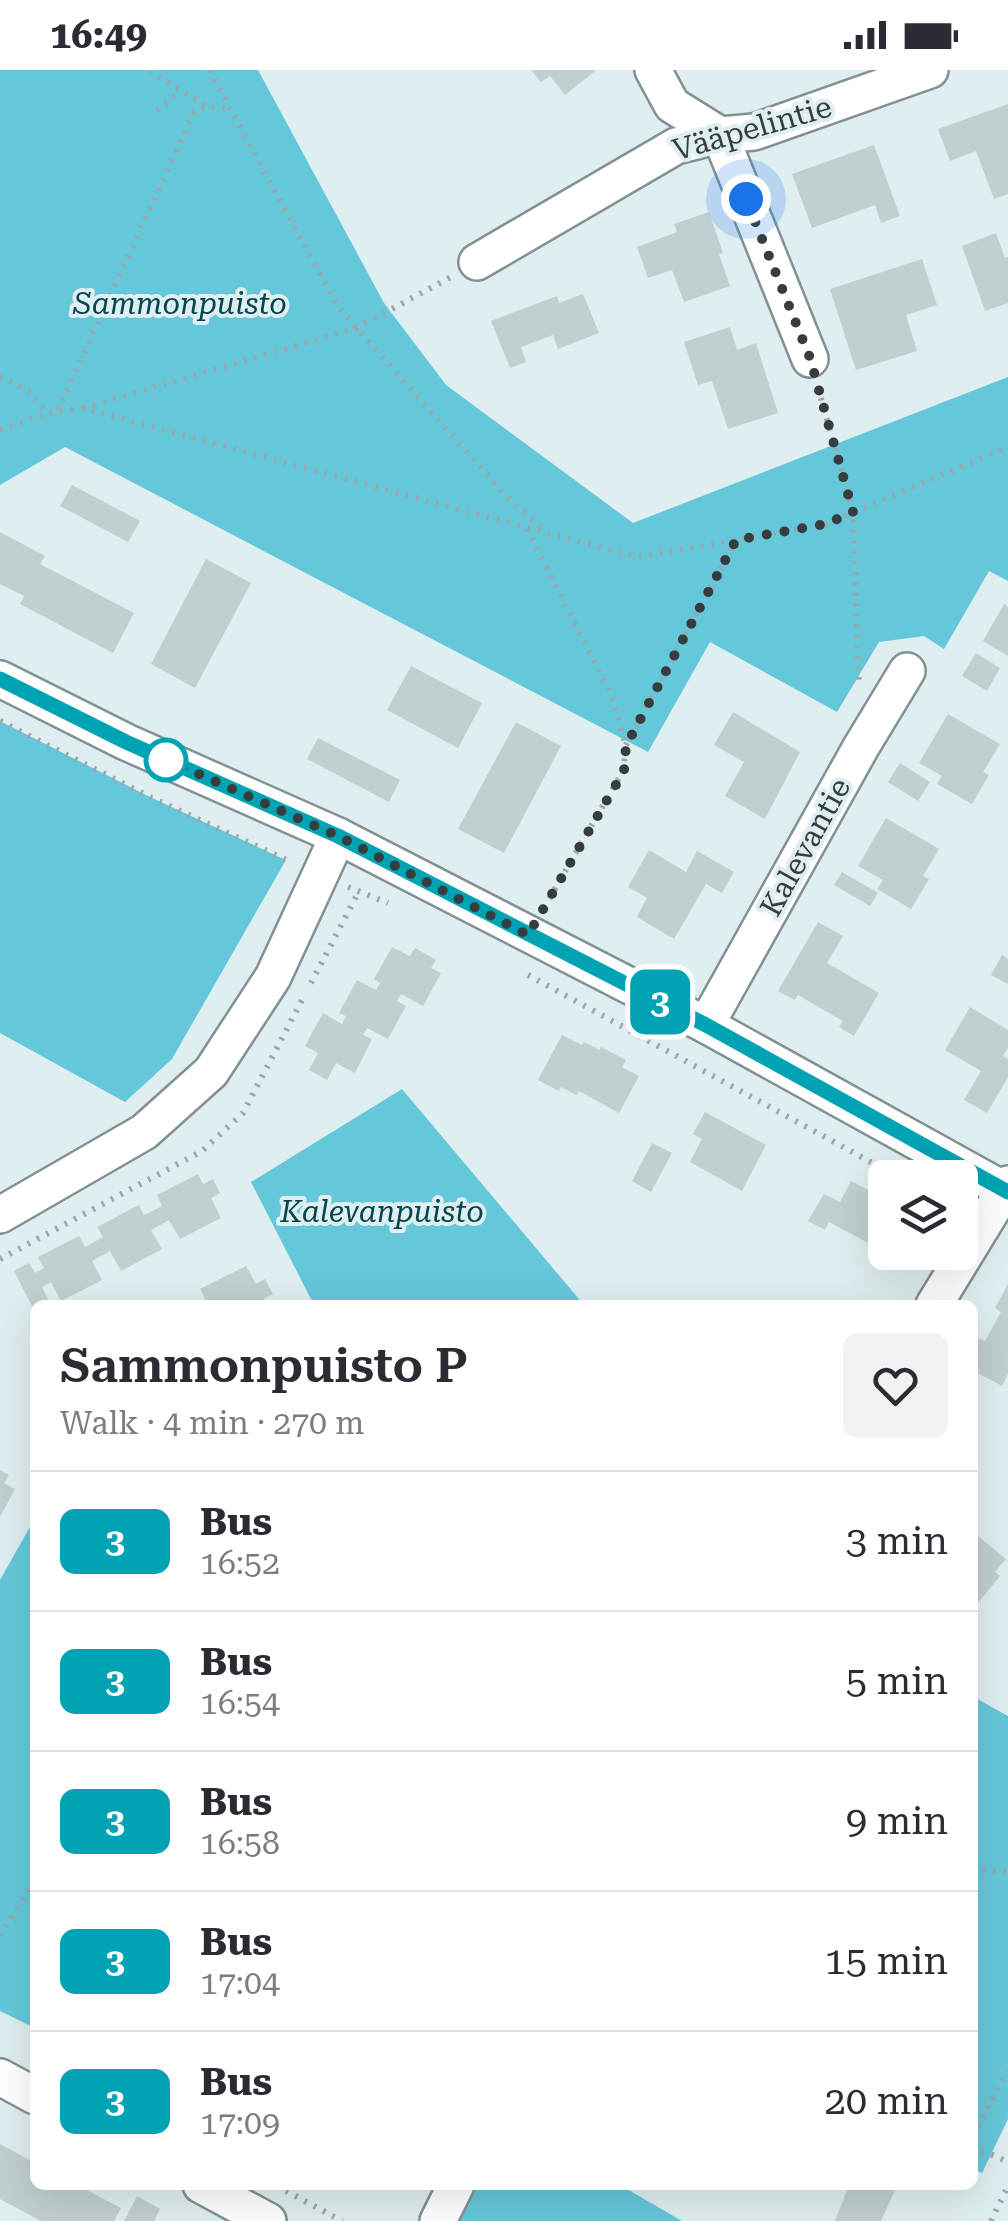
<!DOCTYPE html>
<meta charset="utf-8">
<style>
:root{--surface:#fff;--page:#f2f2f3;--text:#2b2b33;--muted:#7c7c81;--line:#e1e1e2}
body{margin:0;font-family:"Roboto Serif",serif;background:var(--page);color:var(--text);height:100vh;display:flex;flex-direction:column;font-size:38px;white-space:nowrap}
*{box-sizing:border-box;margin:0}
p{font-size:32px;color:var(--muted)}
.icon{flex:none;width:55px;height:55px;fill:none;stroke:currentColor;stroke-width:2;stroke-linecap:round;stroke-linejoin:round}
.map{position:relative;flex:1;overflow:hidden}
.side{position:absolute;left:30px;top:1230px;width:948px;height:890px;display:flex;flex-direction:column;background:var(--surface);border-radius:15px;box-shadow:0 10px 40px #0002}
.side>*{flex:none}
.badge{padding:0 20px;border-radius:15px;font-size:35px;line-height:65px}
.fabs{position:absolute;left:868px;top:1090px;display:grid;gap:20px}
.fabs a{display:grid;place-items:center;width:110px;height:110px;border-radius:15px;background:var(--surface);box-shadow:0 10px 40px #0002;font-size:50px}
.you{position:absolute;width:50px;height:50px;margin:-25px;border:8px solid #fff;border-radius:50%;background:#1a73e8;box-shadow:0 0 0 15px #1a73e833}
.map>.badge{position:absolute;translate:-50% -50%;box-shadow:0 0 0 5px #fff}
.round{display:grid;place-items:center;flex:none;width:105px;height:105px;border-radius:15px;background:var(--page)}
.overview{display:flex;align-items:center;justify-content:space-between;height:170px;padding:0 30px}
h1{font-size:48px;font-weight:600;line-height:75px}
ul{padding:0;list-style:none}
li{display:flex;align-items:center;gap:30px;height:140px;padding:0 30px;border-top:2px solid var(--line)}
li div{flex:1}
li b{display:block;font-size:38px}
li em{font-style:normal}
li .badge{min-width:110px;font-weight:700;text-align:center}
.status{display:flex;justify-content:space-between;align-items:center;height:70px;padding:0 50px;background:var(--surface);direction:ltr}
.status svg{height:28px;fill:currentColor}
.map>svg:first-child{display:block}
.green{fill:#64c8da}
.building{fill:#c1cfd1}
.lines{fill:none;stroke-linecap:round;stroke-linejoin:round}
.minor-casing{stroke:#839193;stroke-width:40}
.path{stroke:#9ca7a9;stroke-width:6;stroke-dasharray:2.5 8;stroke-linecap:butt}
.minor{stroke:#fff;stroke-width:35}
.line-casing{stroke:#fff;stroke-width:22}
.line{stroke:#00a3b4;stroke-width:15}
.walk{stroke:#373d3e;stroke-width:10;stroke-dasharray:0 18}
.stop-dot{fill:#fff;stroke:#00a3b4;stroke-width:5}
.labels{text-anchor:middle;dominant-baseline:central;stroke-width:8;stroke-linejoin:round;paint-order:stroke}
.street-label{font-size:30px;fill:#373d3e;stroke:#dfeef0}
.park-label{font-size:30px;font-style:italic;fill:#04454e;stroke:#dfeef0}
</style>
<div class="status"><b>16:49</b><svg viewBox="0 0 49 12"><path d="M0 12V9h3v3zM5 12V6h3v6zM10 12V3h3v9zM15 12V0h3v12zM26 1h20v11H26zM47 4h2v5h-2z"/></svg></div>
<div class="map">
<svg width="1008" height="2151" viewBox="0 0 1008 2151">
<rect width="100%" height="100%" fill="#dfeef0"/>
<g class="green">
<path d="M0,0H258L384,233L446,315L633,453L1008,307V511L989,501L944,579L924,566L879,572L837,642L710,572L648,682L65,377L0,415Z"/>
<path d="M0,651L150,727L286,790L172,989L125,1032L0,963Z"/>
<path d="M402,1019L584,1235H314L251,1112Z"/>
<path d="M35,1448V1958L0,1941V1510Z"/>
<path d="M972,1626L1008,1646V2049L982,2103L972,2098Z"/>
<path d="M477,2115H620L682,2151H459Z"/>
</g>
<g class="building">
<path d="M531,0H596L565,25L550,6L541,12Z"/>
<path d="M1008,34V124L994,129L976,81L950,91L938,59Z"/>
<path d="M874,75L900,146L881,153L875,135L812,158L792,104Z"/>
<path d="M709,142L723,183L719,184L730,216L684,232L672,200L648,208L637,177L677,162L674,154Z"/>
<path d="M996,163L1005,188L1008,187V233L985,241L962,176Z"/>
<path d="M922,189L937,235L906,245L917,281L856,300L830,219Z"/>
<path d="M583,224L599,263L558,279L553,265L521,277L526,292L510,298L491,251L557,226L559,233Z"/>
<path d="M730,257L737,280L756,273L778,343L728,359L712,311L698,315L684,272Z"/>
<path d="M72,415L140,451L128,472L60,436Z"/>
<path d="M0,462L45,486L40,494L134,543L113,583L20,534L24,526L0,514Z"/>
<path d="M206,489L251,513L195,618L151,594Z"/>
<path d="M1004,534L1008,537V586L983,571Z"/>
<path d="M976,583L1000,598L987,621L962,606Z"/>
<path d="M411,596L482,633L458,678L387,640Z"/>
<path d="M733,642L800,682L765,749L725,726L744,692L714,675Z"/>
<path d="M948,644L1000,674L983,702L989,705L972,734L937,714L942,706L919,693Z"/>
<path d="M516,652L561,676L504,783L458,759Z"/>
<path d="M318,668L400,710L389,732L307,689Z"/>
<path d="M900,693L930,712L918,731L888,712Z"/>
<path d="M886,748L939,779L923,806L929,809L911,839L877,819L883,810L858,796Z"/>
<path d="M649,780L686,802L697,781L734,802L722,823L706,814L674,869L637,847L647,828L628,817Z"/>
<path d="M842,802L878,823L870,836L834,815Z"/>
<path d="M818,852L843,866L827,893L879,923L854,966L839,957L843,951L798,925L795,930L778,921Z"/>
<path d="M392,877L410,886L415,878L436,890L431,898L441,903L423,936L401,924L397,931L406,936L388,969L367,958L363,965L372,969L355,1003L336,993L327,1010L309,1000L318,983L305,976L323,943L342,954L346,946L339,943L357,910L376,920L380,913L374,909Z"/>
<path d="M1002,885L1008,889V914L991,905Z"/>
<path d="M970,937L1008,960V978L1003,986L1008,989V1007L987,1043L964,1030L981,1001L945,980Z"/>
<path d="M562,965L582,975L584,972L600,980L601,977L626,990L622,997L639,1006L619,1043L579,1021L576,1025L561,1017L559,1021L538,1010Z"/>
<path d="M705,1042L766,1075L742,1121L690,1092L702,1069L693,1064Z"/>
<path d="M652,1073L672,1083L651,1122L632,1111Z"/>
<path d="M198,1104L203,1114L213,1109L220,1123L211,1128L221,1148L180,1169L169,1150L151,1160L162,1179L121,1201L110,1181L92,1191L102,1210L61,1231L51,1212L42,1217L51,1235H35V1242L14,1201L29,1193L35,1203L44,1198L38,1187L79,1166L85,1177L103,1167L97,1157L139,1135L144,1145L162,1136L157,1125Z"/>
<path d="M851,1111L885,1129V1182L829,1152L825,1160L808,1151L824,1124L840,1132Z"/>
<path d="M246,1196L256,1214L265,1209L273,1224L264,1229L267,1235H208L200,1219Z"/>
<path d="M1008,1214V1304L1002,1316L972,1300V1280L979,1268L985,1271L1001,1242L995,1238Z"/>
<path d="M0,1400L9,1405L4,1413L15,1419L0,1447Z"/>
<path d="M978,1466L1006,1489L995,1502L1000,1506L972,1540V1473Z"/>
<path d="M0,2074L35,2093V2115H77L121,2138L114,2151H41L0,2129Z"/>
<path d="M849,2115H889L896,2118L881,2151H835Z"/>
<path d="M137,2126L160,2139L154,2151H124Z"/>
</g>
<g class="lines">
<defs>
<g id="minor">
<path d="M653,0L672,35L720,65L810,289"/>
<path d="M477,192L676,76L720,65L754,62L930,0"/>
<path d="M0,609L126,672L338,766L706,955L1008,1122"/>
<path d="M706,955L861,677L907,601"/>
<path d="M0,1145L144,1062L211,1002L273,907L338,766"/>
<path d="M934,1235L1008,1114"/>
<path d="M0,2007L35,2026"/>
<path d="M201,2115L268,2151"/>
<path d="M438,2151L456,2115"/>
</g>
</defs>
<use href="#minor" class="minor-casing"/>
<g class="path">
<path d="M150,0L205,36"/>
<path d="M209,0L338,237L505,425L544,460"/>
<path d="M157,41L181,21"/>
<path d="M0,307L31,322L47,345"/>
<path d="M818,318L853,442L859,616"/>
<path d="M83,338L357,258L451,207"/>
<path d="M58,340L194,42L206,37L229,38"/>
<path d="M0,359L58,341L82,338L637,487L826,454L1008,377"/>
<path d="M527,459L612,627L626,676L623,701L544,838"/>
<path d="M0,651L150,727L291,792"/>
<path d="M626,675L736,470"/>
<path d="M348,817L388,833"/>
<path d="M528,905L900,1108"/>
<path d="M311,913L359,821"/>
<path d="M0,1189L202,1081L243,1043L303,928"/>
<path d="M972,1801H1008"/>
<path d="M0,1866L35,1811"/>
<path d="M972,2066L1008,2001"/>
<path d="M972,2076L1008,2092"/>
<path d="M286,2121L342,2151"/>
<path d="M991,2151L1008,2116"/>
</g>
<use href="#minor" class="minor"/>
</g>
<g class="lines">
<defs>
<path id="line" d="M0,609L126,672L338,766L706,955L1008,1122"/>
</defs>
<use href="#line" class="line-casing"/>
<use href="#line" class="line"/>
<path class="walk" d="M166,690L158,686L338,766L528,865L624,701L626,676L736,470L826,454L853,442L810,288L746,129"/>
</g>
<circle class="stop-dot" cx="166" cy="690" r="20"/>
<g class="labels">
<g class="street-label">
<text transform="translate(752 58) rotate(-16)">Vääpelintie</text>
<text transform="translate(805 777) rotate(-61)">Kalevantie</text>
</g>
<g class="park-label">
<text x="180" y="233">Sammonpuisto</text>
<text x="382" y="1141">Kalevanpuisto</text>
</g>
</g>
</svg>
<div class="fabs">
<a><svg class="icon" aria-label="layers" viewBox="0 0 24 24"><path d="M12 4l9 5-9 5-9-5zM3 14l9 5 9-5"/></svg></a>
</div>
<div class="you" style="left:746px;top:129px"></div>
<b class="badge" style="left:660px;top:932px;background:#00a3b4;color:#fff">3</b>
<section class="side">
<div class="overview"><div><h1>Sammonpuisto P</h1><p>Walk · 4 min · 270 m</p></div><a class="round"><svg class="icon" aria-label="heart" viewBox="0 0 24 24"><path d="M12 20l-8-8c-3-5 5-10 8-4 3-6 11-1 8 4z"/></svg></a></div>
<ul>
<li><span class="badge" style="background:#00a3b4;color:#fff">3</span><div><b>Bus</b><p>16:52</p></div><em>3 min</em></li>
<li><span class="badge" style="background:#00a3b4;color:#fff">3</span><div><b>Bus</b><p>16:54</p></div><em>5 min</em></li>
<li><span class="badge" style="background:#00a3b4;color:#fff">3</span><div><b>Bus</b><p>16:58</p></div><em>9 min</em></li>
<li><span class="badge" style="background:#00a3b4;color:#fff">3</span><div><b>Bus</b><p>17:04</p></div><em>15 min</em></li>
<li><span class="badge" style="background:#00a3b4;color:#fff">3</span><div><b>Bus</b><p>17:09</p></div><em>20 min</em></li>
</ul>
</section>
</div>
